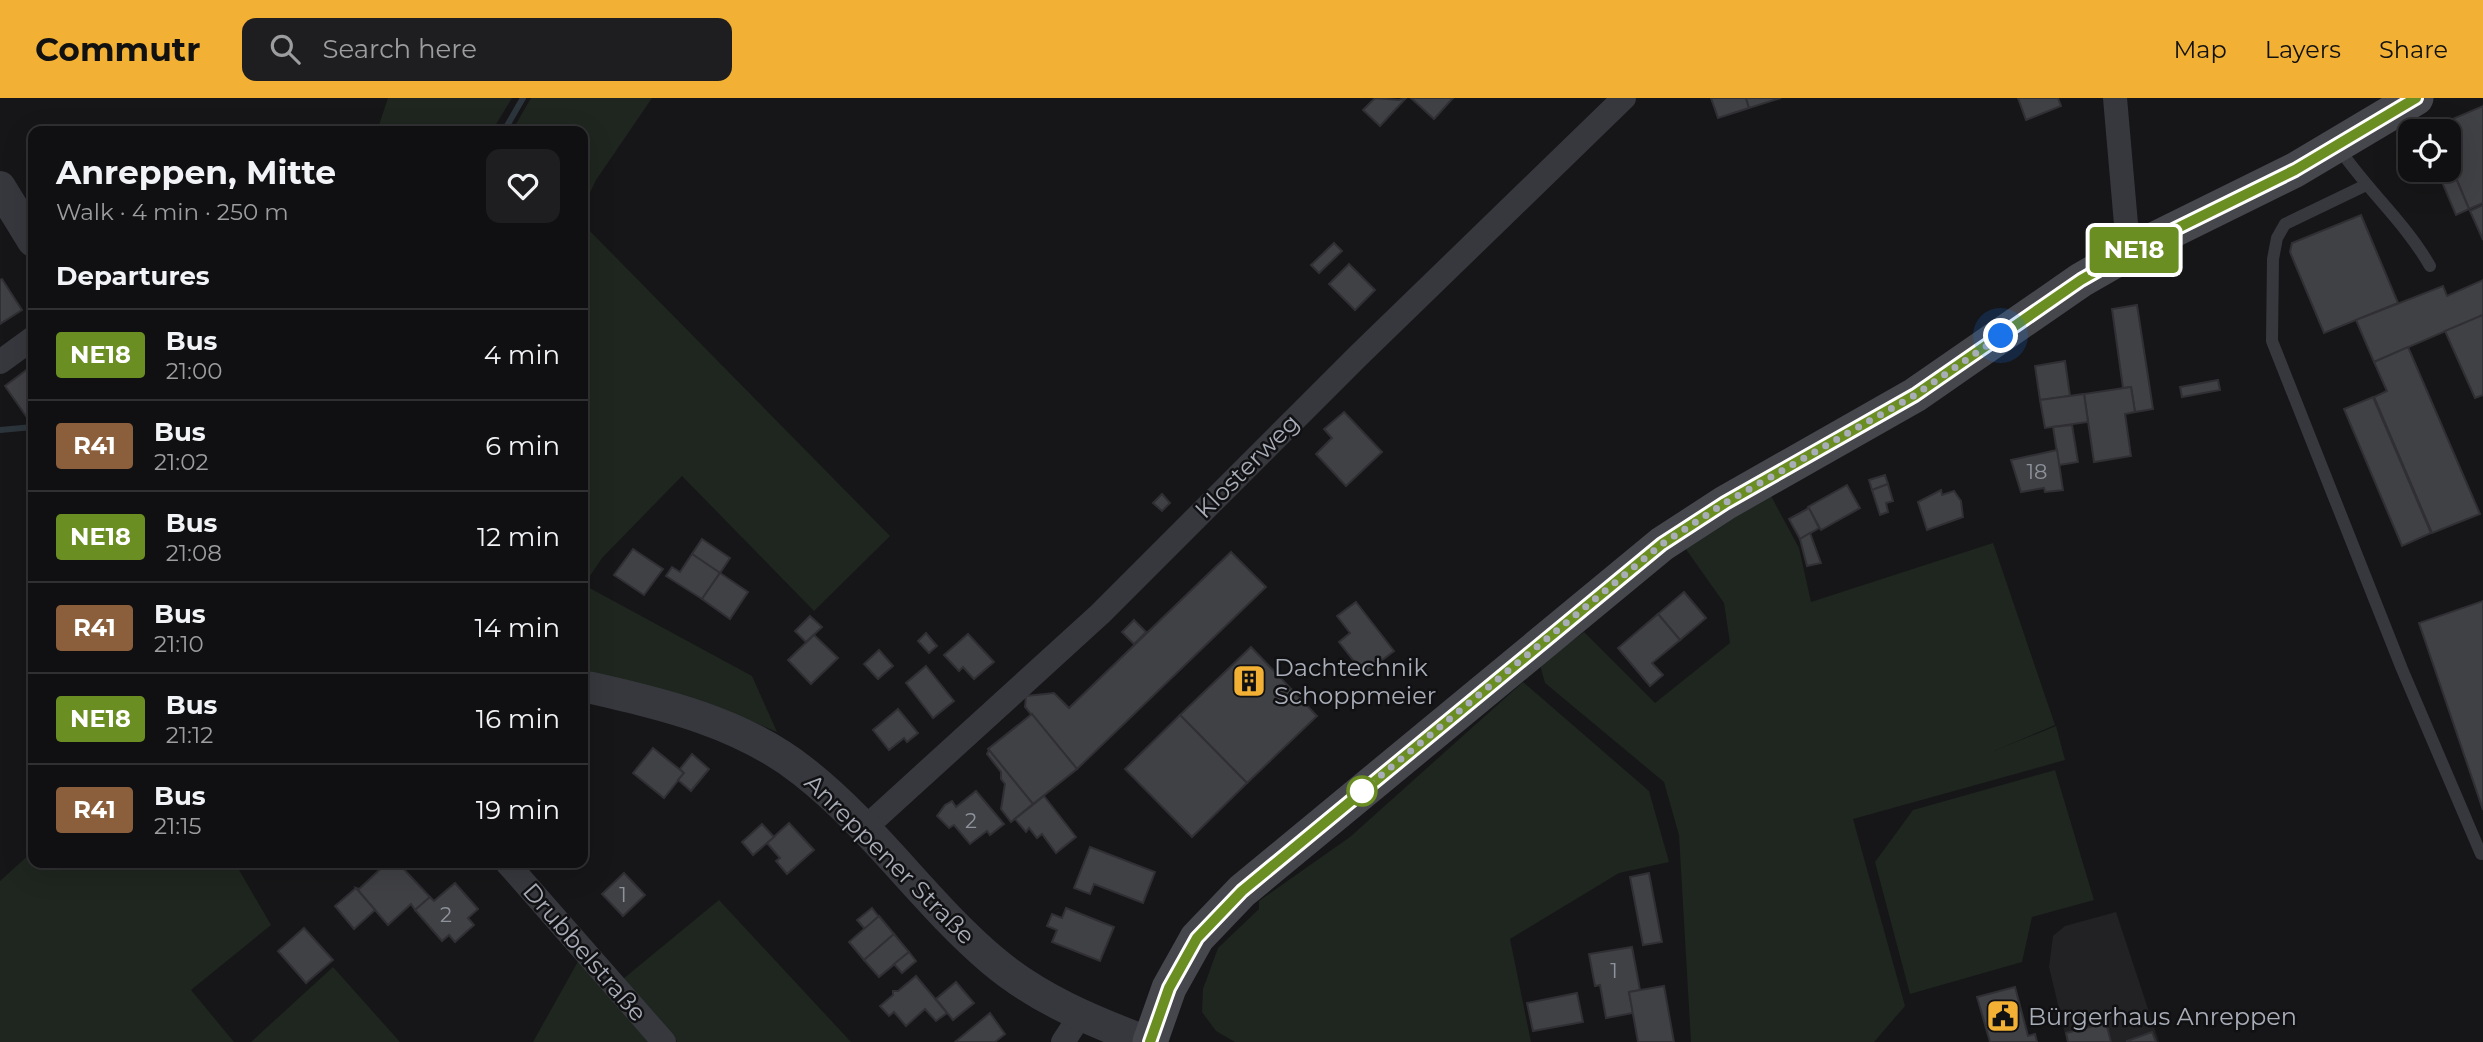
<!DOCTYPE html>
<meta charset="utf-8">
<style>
:root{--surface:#101012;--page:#1e1e20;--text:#f1f3f6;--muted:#9c9d9f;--line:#303032;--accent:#f2b134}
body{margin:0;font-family:Montserrat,sans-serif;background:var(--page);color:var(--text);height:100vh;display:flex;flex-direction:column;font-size:26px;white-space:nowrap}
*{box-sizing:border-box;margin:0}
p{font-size:23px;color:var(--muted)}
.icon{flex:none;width:38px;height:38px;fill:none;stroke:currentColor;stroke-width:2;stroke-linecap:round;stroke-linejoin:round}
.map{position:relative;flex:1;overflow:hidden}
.side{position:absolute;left:28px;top:28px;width:560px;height:742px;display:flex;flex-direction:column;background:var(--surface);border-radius:14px;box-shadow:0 7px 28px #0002,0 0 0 2px var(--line)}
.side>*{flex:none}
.badge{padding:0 14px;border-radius:5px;font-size:24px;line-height:46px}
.tools{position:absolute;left:2398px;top:21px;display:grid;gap:14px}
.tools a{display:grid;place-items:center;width:63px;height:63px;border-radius:14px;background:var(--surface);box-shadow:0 7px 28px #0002,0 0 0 2px var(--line);font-size:35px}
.you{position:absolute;width:35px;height:35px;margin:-18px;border:5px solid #fff;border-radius:50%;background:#1a73e8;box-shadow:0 0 0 10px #1a73e833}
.map>.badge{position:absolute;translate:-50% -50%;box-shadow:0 0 0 4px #fff}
h2{padding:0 28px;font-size:26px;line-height:63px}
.round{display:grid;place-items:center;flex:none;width:74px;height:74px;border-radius:14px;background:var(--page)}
.head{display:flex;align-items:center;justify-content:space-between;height:119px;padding:0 28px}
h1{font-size:33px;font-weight:700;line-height:52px}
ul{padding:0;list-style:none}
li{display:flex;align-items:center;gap:21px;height:91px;padding:0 28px;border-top:2px solid var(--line)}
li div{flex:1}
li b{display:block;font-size:26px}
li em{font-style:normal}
li .badge{min-width:77px;font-weight:700;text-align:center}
header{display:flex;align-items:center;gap:42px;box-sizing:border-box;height:98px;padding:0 35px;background:var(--accent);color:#111}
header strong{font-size:33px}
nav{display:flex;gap:38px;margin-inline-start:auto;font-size:24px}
.search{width:490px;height:63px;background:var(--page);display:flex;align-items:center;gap:18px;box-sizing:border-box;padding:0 24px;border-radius:14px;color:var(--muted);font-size:26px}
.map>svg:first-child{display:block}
.built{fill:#222225}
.green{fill:#1e261f}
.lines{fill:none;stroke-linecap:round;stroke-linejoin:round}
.stream{stroke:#2c353c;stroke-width:6}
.building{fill:#404145;stroke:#303034;stroke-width:2}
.service{stroke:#37383d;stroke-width:12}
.minor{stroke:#37383d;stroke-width:24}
.tertiary{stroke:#37383d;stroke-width:32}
.secondary{stroke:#45474d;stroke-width:35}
.line-casing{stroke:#fff;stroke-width:16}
.line{stroke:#6b8e23;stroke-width:10}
.walk{stroke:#a8adb8;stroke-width:7;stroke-dasharray:0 12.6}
.stop-dot{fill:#fff;stroke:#6b8e23;stroke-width:3.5}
.labels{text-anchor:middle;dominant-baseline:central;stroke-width:5;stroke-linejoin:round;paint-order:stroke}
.number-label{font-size:21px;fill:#8e929b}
.street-label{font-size:24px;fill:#a8adb8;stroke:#111113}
.poi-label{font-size:24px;fill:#a8adb8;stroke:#111113;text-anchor:start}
</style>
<header>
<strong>Commutr</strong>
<div class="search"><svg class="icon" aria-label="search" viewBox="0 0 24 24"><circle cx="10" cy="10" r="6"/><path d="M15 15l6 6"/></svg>Search here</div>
<nav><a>Map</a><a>Layers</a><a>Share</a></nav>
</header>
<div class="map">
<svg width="2483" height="944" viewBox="0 0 2483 944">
<rect width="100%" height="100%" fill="#161618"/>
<path class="built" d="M2116,814L2159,944H2067L2049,869L2053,838L2065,828Z"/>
<g class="green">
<path d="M388,0H512L492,33H377Z"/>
<path d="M531,0H652L596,82L583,109V33H512Z"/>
<path d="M583,126L890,438L814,513L682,378L602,460L584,487L752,578L777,634L719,610L583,571Z"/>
<path d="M1771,398L1799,450L1811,504L1993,445L2055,627L1994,653L2056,628L2065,662L1853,721L1905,908L1874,944H1691L1679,737L1664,684L1545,585L1540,567L1584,534L1655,605L1730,545L1724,505L1683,447Z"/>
<path d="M1523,584L1649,693L1669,764L1619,775L1510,841L1531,944H1235L1216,933L1202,914L1203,891L1218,850L1259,811V803L1350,739Z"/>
<path d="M2055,672L2094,802L2032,819L2022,864L1910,896L1875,764L1913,712Z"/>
<path d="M33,753V765H235L271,827L191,892L234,944H0V783Z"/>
<path d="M719,802L851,944H677L623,881Z"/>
<path d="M580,860L654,944H533Z"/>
<path d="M333,869L400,944H251Z"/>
</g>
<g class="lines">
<g class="stream">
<path d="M504,33L523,0"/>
<path d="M0,332L33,329"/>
</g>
</g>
<g class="building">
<path d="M1375,0L1399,2L1406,0L1380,28L1363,12Z"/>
<path d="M1411,0H1453L1434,21Z"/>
<path d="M1711,0H1746L1749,10L1718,20Z"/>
<path d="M1746,0H1781L1749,10Z"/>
<path d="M2018,0H2058L2061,8L2026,22Z"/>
<path d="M2483,8V105L2469,111L2448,61V33H2436L2434,29Z"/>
<path d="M2448,61L2469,111L2456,117L2437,72H2448Z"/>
<path d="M2483,107V142L2470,113Z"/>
<path d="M2361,117L2398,205L2324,235L2290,154L2292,145Z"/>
<path d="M1334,145L1342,153L1319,175L1311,167Z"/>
<path d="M1349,166L1375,192L1355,212L1329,186Z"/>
<path d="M2,181L22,212L0,226V182Z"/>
<path d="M2483,182V217L2374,264L2356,222L2443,188L2447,198Z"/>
<path d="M2137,207L2153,311L2135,314L2131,289L2123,290L2112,211Z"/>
<path d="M2483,217V297L2475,300L2445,233Z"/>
<path d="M2408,249L2480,416L2432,435L2374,299L2387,293L2374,264Z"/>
<path d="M2065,263L2070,298L2040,302L2035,268Z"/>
<path d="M33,267V314L26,318L5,288Z"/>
<path d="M2218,282L2220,292L2182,299L2180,289Z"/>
<path d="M2131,289L2135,314L2125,316L2131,358L2094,364L2084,296Z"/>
<path d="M2084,296L2088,324L2045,330L2040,302Z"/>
<path d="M2373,299L2431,435L2402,448L2344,311Z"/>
<path d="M1344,314L1382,354L1346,388L1316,356L1332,340L1324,331Z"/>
<path d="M2072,327L2078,364L2059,367L2053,329Z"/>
<path d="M2057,352L2063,392L2045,394L2044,390L2021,394L2011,362Z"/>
<path d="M1885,377L1888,386L1872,392L1869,382Z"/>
<path d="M1888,386L1893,403L1886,405L1888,414L1880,417L1872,392Z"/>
<path d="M1847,387L1860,410L1821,432L1808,409Z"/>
<path d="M1941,392L1942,397L1954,393L1961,403L1963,419L1927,432L1918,404Z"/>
<path d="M1162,396L1170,405L1162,413L1153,405Z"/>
<path d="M1809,410L1819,430L1800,441L1789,421Z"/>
<path d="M1810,435L1821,465L1807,468L1800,441Z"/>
<path d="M702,441L730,460L720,475L692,456Z"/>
<path d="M633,451L663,471L644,497L614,477Z"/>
<path d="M1231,454L1266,489L1077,671L1025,609L1026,598L1054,595L1069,610Z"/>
<path d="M692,456L720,475L702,501L666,478L672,469L680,474Z"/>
<path d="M720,475L748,494L730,521L702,501Z"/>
<path d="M1684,494L1706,520L1680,542L1658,516Z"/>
<path d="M2483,503V712L2419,525Z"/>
<path d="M1356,504L1394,553L1364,576L1339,544L1350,535L1337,518Z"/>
<path d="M1658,516L1680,542L1652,565L1663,577L1650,588L1618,550Z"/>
<path d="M810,518L822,529L806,544L795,533Z"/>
<path d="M1134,522L1146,534L1134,546L1122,534Z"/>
<path d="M926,535L937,548L929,555L918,543Z"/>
<path d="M968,536L994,564L974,581L963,569L959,573L944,557Z"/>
<path d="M814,537L838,560L811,586L788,562Z"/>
<path d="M1251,549L1317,618L1247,685L1180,617Z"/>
<path d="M879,552L893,568L878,581L864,566Z"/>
<path d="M926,568L954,603L933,620L906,585Z"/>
<path d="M898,611L918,635L907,644L904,640L889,652L873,632Z"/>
<path d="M1032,616L1077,671L1033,706L988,651Z"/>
<path d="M1180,617L1247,685L1192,739L1125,671Z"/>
<path d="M583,626H588L589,667H583Z"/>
<path d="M653,650L684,675L664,700L633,675Z"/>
<path d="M989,652L1033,706L1011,724L1001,711L1005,686L1001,681V674L987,656Z"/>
<path d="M692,656L709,671L691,693L678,682L684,675L680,671Z"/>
<path d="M976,693L1004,726L990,737L987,733L970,746L954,727L949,730L937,718L945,707L952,703L956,709Z"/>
<path d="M1044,698L1076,739L1056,755L1042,736L1037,740L1029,730L1026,734L1015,721Z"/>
<path d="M789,725L814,752L787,776L776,763L780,760L767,745Z"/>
<path d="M762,726L774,739L753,757L742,744Z"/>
<path d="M1090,749L1155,774L1143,805L1094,786L1090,796L1074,790Z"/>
<path d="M387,765H398L430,799L415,812L411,806L388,827L356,790L359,791Z"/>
<path d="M624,775L645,797L623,818L602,796Z"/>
<path d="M1649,775L1662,844L1643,847L1630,779Z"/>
<path d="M455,785L478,811L468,820L474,827L455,844L449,837L442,843L415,812L430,799L434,803Z"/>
<path d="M356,790L375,812L354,831L335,808Z"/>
<path d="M872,810L879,819L865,831L857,822Z"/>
<path d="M1066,810L1114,829L1100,863L1052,844L1057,832L1047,828L1052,816L1062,820Z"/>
<path d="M879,818L894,836L864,862L849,844Z"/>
<path d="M304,830L333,862L306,885L278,853Z"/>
<path d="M894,836L909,854L879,879L864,862Z"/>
<path d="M1632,849L1640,892L1629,894L1633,915L1606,920L1600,887L1595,888L1589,856Z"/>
<path d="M909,854L916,863L902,875L894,866Z"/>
<path d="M916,878L947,915L936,923L925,911L906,928L894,914L889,918L880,908L893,897V893H898Z"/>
<path d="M956,884L974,905L953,922L936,901Z"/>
<path d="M1664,888L1674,944H1638L1629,894Z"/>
<path d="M2015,889L2028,938L2035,936L2037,944H1990L1977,899Z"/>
<path d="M1577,895L1583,924L1533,933L1527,905Z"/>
<path d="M990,915L1005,936L995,944H955Z"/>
<path d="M2106,925L2111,944H2068L2066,935Z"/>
<path d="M2152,934L2156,944H2127V943Z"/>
</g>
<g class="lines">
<g class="service">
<path d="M2338,49C2366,91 2405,124 2430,168"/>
<path d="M2366,87L2285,126L2277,140L2273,161L2272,243L2402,571L2481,756"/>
</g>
<g class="minor">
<path d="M2115,0L2126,126L2135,151"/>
<path d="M0,264L33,240"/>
<path d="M865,730L1100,516L1358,258L1624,0"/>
<path d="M507,765L664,944"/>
<path d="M1063,944L1080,918"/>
</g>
<g class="tertiary">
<path d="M0,89L33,143"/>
<path d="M583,588C661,606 740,623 804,674C874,729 925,805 992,862C1038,901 1092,923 1147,944"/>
</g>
<path class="secondary" d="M1150,944L1169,890L1197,840L1242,793L1662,446L1725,405L1915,297L2081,182L2135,151L2295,72L2416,0"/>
</g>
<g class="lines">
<defs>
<path id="line" d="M1150,944L1169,890L1197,840L1242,793L1662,446L1725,405L1915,297L2081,182L2135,151L2295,72L2416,0"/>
</defs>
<use href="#line" class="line-casing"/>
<use href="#line" class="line"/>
<path class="walk" d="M1362,693L1662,446L1725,405L1915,297L2001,238"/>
</g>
<defs>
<symbol id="building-square" viewBox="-11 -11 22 22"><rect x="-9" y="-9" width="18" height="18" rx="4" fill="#f2b134" stroke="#111113"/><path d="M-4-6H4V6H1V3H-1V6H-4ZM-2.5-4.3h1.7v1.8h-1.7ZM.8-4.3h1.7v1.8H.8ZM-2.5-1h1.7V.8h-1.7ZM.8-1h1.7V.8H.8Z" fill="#111"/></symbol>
<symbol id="civic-square" viewBox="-11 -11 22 22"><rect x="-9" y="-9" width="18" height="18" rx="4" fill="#f2b134" stroke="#111113"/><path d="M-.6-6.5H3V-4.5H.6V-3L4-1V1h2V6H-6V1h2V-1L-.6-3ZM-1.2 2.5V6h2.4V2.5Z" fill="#111"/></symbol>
</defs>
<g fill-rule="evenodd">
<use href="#building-square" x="1230" y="564" width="38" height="38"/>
<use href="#civic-square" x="1984" y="899" width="38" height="38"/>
</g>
<circle class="stop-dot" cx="1362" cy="693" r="14"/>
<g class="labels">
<g class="number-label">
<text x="2037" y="373">18</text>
<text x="971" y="722">2</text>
<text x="623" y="796">1</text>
<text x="446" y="816">2</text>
<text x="1614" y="872">1</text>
</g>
<g class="street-label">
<text transform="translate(1247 368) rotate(-45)">Klosterweg</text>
<text transform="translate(890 761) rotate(45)">Anreppener Straße</text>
<text transform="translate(585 854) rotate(49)">Drubbelstraße</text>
</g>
<g class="poi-label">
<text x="1274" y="569">Dachtechnik<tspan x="1274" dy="28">Schoppmeier</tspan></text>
<text x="2028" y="918">Bürgerhaus Anreppen</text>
</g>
</g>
</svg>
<div class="tools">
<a><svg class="icon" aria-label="locate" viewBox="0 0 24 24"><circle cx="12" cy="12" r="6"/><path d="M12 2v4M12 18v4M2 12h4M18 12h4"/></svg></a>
</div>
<div class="you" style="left:2001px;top:238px"></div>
<b class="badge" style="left:2134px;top:152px;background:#6b8e23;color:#fff">NE18</b>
<section class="side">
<div class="head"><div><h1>Anreppen, Mitte</h1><p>Walk · 4 min · 250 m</p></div><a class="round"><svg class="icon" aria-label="heart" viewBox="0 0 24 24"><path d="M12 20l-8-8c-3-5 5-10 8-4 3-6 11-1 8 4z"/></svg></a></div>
<h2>Departures</h2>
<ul>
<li><span class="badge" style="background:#6b8e23;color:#fff">NE18</span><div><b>Bus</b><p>21:00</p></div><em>4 min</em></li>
<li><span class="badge" style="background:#8b5e3c;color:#fff">R41</span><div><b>Bus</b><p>21:02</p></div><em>6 min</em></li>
<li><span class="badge" style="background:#6b8e23;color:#fff">NE18</span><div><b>Bus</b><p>21:08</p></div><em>12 min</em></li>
<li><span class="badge" style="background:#8b5e3c;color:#fff">R41</span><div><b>Bus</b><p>21:10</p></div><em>14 min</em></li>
<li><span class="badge" style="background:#6b8e23;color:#fff">NE18</span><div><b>Bus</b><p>21:12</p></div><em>16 min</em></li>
<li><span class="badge" style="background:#8b5e3c;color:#fff">R41</span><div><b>Bus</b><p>21:15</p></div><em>19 min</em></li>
</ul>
</section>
</div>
